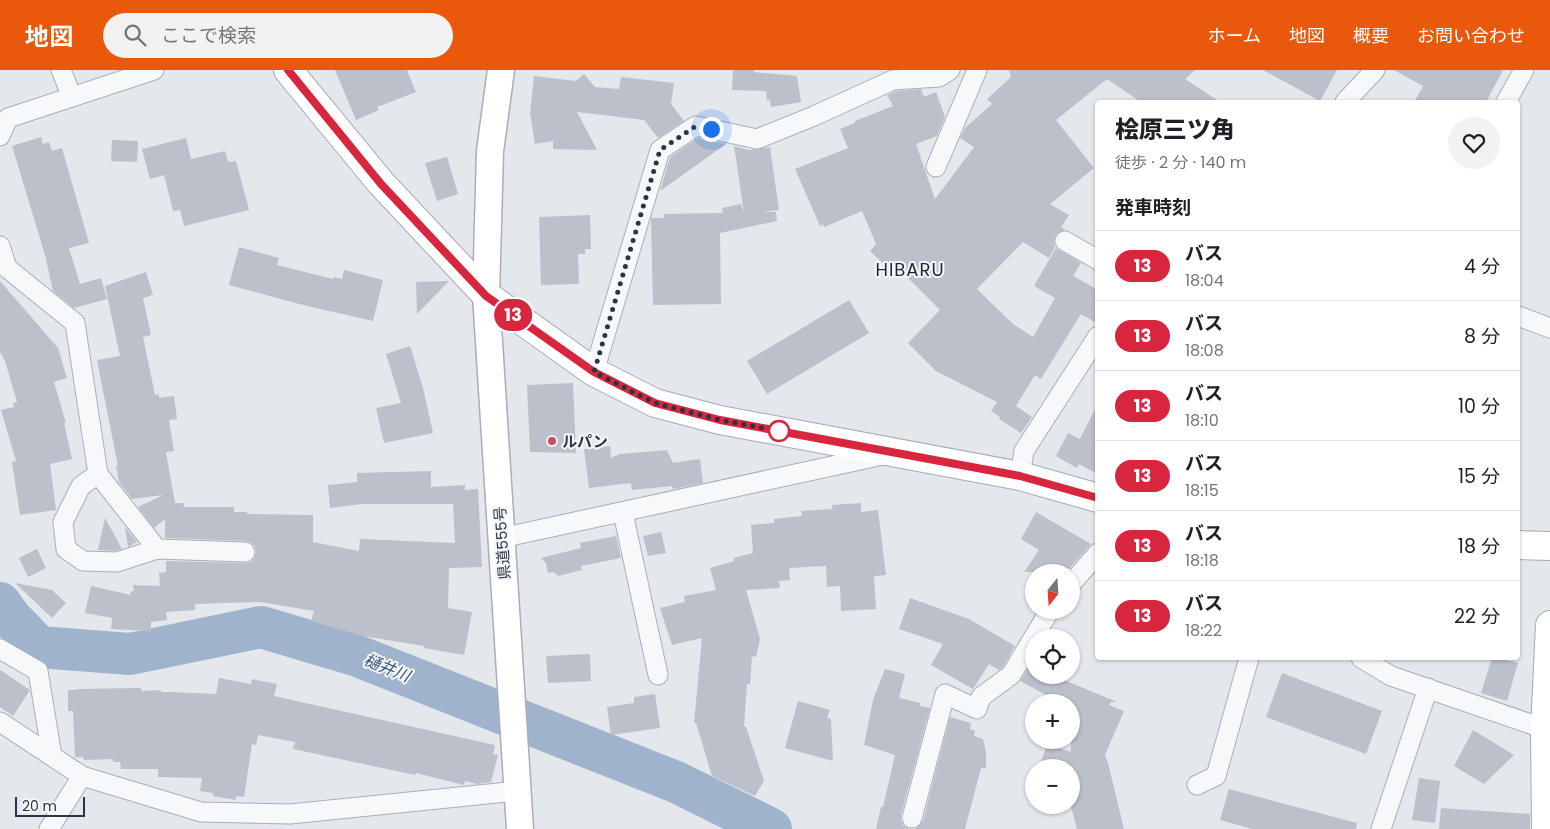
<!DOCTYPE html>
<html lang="ja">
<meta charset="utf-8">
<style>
:root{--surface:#fff;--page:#f2f2f2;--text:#202124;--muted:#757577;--line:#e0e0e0;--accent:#ea580c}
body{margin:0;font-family:Poppins,"Noto Sans JP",sans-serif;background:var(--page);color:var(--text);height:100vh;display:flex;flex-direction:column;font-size:19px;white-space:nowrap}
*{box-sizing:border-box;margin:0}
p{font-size:16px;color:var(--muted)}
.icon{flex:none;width:28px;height:28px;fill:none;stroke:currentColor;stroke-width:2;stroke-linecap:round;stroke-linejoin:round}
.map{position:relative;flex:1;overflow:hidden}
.side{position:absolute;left:1095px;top:30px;width:425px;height:560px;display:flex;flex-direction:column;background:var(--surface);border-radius:5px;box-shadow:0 1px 4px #0004}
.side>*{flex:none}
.badge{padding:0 10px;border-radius:16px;font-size:18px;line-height:32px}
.needle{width:32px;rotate:197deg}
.tools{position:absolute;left:1025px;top:494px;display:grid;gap:10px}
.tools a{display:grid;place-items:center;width:55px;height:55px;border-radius:50%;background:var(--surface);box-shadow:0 1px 4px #0004;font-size:25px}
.scale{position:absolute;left:15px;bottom:12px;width:70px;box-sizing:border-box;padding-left:5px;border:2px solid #2b3445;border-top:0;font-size:14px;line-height:18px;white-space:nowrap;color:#2b3445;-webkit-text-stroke:4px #f4f6f9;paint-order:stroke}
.you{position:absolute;width:25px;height:25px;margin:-12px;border:4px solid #fff;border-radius:50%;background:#1a73e8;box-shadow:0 0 0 8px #1a73e833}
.map>.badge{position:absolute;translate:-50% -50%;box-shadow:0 0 0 2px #fff}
h2{padding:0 20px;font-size:19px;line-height:45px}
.round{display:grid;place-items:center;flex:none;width:52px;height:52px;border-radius:26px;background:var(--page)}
.head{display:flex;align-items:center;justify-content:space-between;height:85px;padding:0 20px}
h1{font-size:24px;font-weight:800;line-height:38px}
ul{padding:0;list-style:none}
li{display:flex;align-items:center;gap:15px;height:70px;padding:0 20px;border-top:1px solid var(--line)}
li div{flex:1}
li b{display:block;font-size:19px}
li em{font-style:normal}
li .badge{min-width:55px;font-weight:700;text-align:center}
header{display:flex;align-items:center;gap:30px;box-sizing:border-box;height:70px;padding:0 25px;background:var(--accent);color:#fff}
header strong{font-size:24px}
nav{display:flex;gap:28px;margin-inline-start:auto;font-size:18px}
.search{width:350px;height:45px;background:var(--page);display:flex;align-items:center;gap:12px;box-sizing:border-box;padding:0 18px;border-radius:28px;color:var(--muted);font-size:19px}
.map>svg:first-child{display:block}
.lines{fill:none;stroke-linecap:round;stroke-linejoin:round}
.river{stroke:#9fb4cc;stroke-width:42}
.building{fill:#bbc0ca}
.street-casing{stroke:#a9aeb7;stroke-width:21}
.secondary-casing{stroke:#a9aeb7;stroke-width:29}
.primary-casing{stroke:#a3abb8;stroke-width:30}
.street{stroke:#f7f8fa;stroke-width:19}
.secondary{stroke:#fff;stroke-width:26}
.primary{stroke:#fff;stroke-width:28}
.line-casing{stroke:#fff;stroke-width:11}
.line{stroke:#d7263d;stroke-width:8}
.walk{stroke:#2b3445;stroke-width:5;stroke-dasharray:0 9}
.stop-dot{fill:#fff;stroke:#d7263d;stroke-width:2.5}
.poi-dot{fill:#d1495b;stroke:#f4f6f9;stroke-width:2}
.labels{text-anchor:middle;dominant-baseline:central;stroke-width:4;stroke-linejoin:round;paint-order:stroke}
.poi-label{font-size:15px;font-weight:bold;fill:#2b3445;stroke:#f4f6f9;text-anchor:start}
.street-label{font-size:15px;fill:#2b3445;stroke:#f4f6f9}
.water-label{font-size:16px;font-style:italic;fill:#34527a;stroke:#f4f6f9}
.quarter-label{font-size:18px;letter-spacing:1px;fill:#1d2536;stroke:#f4f6f9}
</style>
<header>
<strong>地図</strong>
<div class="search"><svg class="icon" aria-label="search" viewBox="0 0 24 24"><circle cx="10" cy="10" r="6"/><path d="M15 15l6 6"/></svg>ここで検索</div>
<nav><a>ホーム</a><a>地図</a><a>概要</a><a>お問い合わせ</a></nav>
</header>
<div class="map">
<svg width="1550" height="759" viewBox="0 0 1550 759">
<rect width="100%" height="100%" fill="#e4e7ec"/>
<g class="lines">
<path class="river" d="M0,533L10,547L39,577L130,584L261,557L355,585L676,712L771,759"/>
</g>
<g class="building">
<path d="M335,0H407L416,22L377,37L379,40L356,50Z"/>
<path d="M733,0H754V2L797,6L801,32L771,37L770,30L767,31L766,21L732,20Z"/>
<path d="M1009,0H1195L1185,9L1220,32H1141L1107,9L1056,50L1094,98L1050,134L1069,145L1061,157L1065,160L1059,162L1055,166L1054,172L1055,177L1049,188L1023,172L977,219L1013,254L1033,267L1055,228L1034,216L1056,178L1081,193L1073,206L1098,220V254L1081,244L1041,309L1035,305L1016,336L1032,347L1021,363L999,349L1000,347L991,341L997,332L936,301L908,273L940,240L896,196L891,201L870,181L876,174L862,141L824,157L823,154L820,156L795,99L848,78L840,59L855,53V51L893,36L887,25L896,21L921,19L924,27L936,22L945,47L937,66L916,74L935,129L974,77L960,68L965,58L992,34L987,29L1011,7Z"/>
<path d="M1263,0H1337L1320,31Z"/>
<path d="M1394,0H1503L1486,32H1414L1423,16Z"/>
<path d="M584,4L595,17L619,19L621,7L674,13L671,34L684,51L658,68L644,50L577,42L597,80L553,79V71L535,74L530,43L534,6L576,11Z"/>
<path d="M41,67L43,74L49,72L52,81L62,78L89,173L69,178L80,214L101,208L107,229L74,238L53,221L45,185L12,76Z"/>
<path d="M186,68L191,89L225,81L228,92L236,91L249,140L184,156L180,140L173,141L164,105L150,109L142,79Z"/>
<path d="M698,68L726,74L660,121L670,87Z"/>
<path d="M112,70L138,71L137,92L111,91Z"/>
<path d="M734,76L749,80L770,77L779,140L761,142H776L777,151L720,163L721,234L653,235L651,148H664V144L723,143L722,138L741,134L744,142Z"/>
<path d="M447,87L458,124L437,131L425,93Z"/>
<path d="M590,145L591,179H585V184H578L579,214L541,215L539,147Z"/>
<path d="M239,177L279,188L277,195L333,209L334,207L342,209L344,200L383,210L373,251L303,235L229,215Z"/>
<path d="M146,202L153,225L143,228L151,265L143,267L155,325L159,324V328L174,326L177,349L169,350L174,381L166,382L175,433H183L184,437H234V442H247V444L313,445V472L359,481L360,469L455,473L453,434H362L330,438L328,415L357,412V403L431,401V417L465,415V420L478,419L482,497L449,498L448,538L472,542L464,585L424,578V576L363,566L311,551L314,541L260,532L195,534V540L166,542L167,550L151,552V561L111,559L112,548L85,543L91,516L131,525L130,522L134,521L133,515L160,516L159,503L166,502V491L245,493L251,492L254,488L256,483L255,476L251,473L246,471L165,468V449L154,458L138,437L163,425L132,429L119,412L116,396H118L97,290L120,286L105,216Z"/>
<path d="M0,211L58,278L67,308L54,312L66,353H64L72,389L50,394L56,440L20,445L12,392L16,391L1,340L14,337L13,333L17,332L5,291L0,282Z"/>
<path d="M449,211L417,244L416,212Z"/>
<path d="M849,230L869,263L767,324L747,291Z"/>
<path d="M410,276L423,318L433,363L384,373L376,338L401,333L386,284Z"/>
<path d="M573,313L576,383L530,382L527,315Z"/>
<path d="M1098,333V404L1079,394L1077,398L1056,386L1068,363L1080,369Z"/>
<path d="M610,376L611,388L620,384L667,380L673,393L700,389L703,413L673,419L672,416L632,420L631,413L589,418L584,379Z"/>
<path d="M861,433V442L878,440L886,505L874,506L876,539L841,541L840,516L827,517L826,496L789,498L790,510L779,511L780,518L746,520L760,569L756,587L752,586L750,614H747L744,656L746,657L764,711L755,726L712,706L696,653H694L702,568L672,575L660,538L685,532L684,526L716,520L710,498L734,491V488L753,483L751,455L774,453V449L802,446L801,441L832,439V435Z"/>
<path d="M1036,442L1091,474L1066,502H1024L1039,480L1021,469Z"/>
<path d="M105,448L122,479L115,481L98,480Z"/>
<path d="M125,457L137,472L128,477Z"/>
<path d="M661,462L666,483L648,486L643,466Z"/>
<path d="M616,466L621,488L581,496L582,500L558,506L554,502L548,503L546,493L541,488L581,478L580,473Z"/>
<path d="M37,479L46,498L28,507L19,488Z"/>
<path d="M15,513L52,520L66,533L52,548Z"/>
<path d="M910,528L969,549L1015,576L1003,597L999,600L989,594L973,619L931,595L943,574L899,559Z"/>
<path d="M590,584L591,611L548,613L546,586Z"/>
<path d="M1492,588H1500L1518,593L1507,631L1481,623Z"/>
<path d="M1034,589V605H1067L1064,610L1117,632H1111L1109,635L1124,641L1105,685L1108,693L1124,759H1077L1071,737V698H1039L1047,674L1071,682V632H1059L1020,611Z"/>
<path d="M885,599L905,604L899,628L920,633V636L930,638L901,745V751L904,756L910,759H915L923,751L950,647L971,653L970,659L975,661L974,666L983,669L986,682V698H981L965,759H876L881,737H883L895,685L864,675L873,630Z"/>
<path d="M0,600L30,620L13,646L0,637Z"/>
<path d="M1282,603L1382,641L1366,684L1266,647Z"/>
<path d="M219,608L251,614L252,609L277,614L274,626L495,675L493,684L498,685L491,712L477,714L465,711L464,715L416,703L415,705L293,679L295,672L258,665L256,675L252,674L244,727L236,726V730L213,726V723L200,721L202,708L158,707V699H121L120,692H113V689L84,690L83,687H75L73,641H68V620H77L76,619L141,618V621L161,620V622H169L216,624Z"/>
<path d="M655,624L660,658L611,665L607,637L634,633V627Z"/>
<path d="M798,631L830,640L827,648L831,649L833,691L785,678Z"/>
<path d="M1473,660L1514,685L1484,714L1454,696Z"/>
<path d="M1419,708L1440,711L1435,753L1412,750Z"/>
<path d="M1229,719L1357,753L1356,759H1252L1220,750Z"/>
<path d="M1441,738L1530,744V759H1439Z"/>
</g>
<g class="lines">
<defs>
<g id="street">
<path d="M61,0L72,27"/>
<path d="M1345,32L1375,0"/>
<path d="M1506,32L1524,0"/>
<path d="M0,66L8,48L154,0"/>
<path d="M936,97L977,0"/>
<path d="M1065,171L1098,190"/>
<path d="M0,176L7,198L75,253L98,404L157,479L245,482"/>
<path d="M1518,246L1550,258"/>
<path d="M594,302L660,80L696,56L757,69L814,46L893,10L939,7L950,0"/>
<path d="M98,404L81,416L63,452L66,479L83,491L117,492L157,479"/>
<path d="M1020,406L1024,381L1098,266"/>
<path d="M623,443L658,605"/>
<path d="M501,468L883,385"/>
<path d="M1071,514L1098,483"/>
<path d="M0,579L38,601L52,686"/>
<path d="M1361,588L1391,606L1545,659"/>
<path d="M0,652L82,706L201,742L290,744L518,721"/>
<path d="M1197,715L1216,706L1249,588"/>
<path d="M912,748L945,624L977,639L981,627L1011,605L1050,540"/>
<path d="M49,759L82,706"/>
<path d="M1381,759L1428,618"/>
</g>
<path id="secondary" d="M501,0L490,81L486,225L520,759"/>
<g id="primary">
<path d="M288,0L381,113L486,225L594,302L655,333L720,350L1020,406L1098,428"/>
<path d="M1518,475L1550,476"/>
<path d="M1546,759L1545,659L1550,555"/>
</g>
</defs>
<use href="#street" class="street-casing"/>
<use href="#secondary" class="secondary-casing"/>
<use href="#primary" class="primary-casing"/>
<use href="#street" class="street"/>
<use href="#secondary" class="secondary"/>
<use href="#primary" class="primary"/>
</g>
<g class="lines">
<defs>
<path id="line" d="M288,0L381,114L486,226L594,302L655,333L720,350L1020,406L1098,428"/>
</defs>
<use href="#line" class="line-casing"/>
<use href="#line" class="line"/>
<path class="walk" d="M711,59L696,56L660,80L594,302L655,333L720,350L779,361"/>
</g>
<circle class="stop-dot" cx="779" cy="361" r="10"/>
<circle class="poi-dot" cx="552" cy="371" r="5"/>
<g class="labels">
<g class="poi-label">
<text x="562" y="371">ルパン</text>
</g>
<g class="street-label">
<text transform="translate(502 473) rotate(-94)">県道555号</text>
</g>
<g class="water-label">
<text transform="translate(387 598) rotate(22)">樋井川</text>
</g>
<g class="quarter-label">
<text x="910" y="199">HIBARU</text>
</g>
</g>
</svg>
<div class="tools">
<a><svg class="needle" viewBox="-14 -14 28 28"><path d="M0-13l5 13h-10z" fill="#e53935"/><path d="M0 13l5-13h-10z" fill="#757577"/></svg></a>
<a><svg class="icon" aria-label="locate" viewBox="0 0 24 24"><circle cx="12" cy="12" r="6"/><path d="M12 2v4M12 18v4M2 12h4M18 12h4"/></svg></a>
<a>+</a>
<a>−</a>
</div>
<div class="scale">20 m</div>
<div class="you" style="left:711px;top:59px"></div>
<b class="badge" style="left:513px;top:245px;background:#d7263d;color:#fff">13</b>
<section class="side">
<div class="head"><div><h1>桧原三ツ角</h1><p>徒歩 · 2 分 · 140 m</p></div><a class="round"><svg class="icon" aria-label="heart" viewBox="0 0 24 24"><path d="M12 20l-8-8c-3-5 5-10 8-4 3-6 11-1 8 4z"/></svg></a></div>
<h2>発車時刻</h2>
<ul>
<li><span class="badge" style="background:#d7263d;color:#fff">13</span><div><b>バス</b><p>18:04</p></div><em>4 分</em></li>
<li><span class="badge" style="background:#d7263d;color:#fff">13</span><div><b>バス</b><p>18:08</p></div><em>8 分</em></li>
<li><span class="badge" style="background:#d7263d;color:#fff">13</span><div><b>バス</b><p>18:10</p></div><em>10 分</em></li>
<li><span class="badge" style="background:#d7263d;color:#fff">13</span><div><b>バス</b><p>18:15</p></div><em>15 分</em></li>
<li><span class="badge" style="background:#d7263d;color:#fff">13</span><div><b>バス</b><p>18:18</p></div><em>18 分</em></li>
<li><span class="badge" style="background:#d7263d;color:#fff">13</span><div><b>バス</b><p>18:22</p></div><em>22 分</em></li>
</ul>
</section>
</div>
